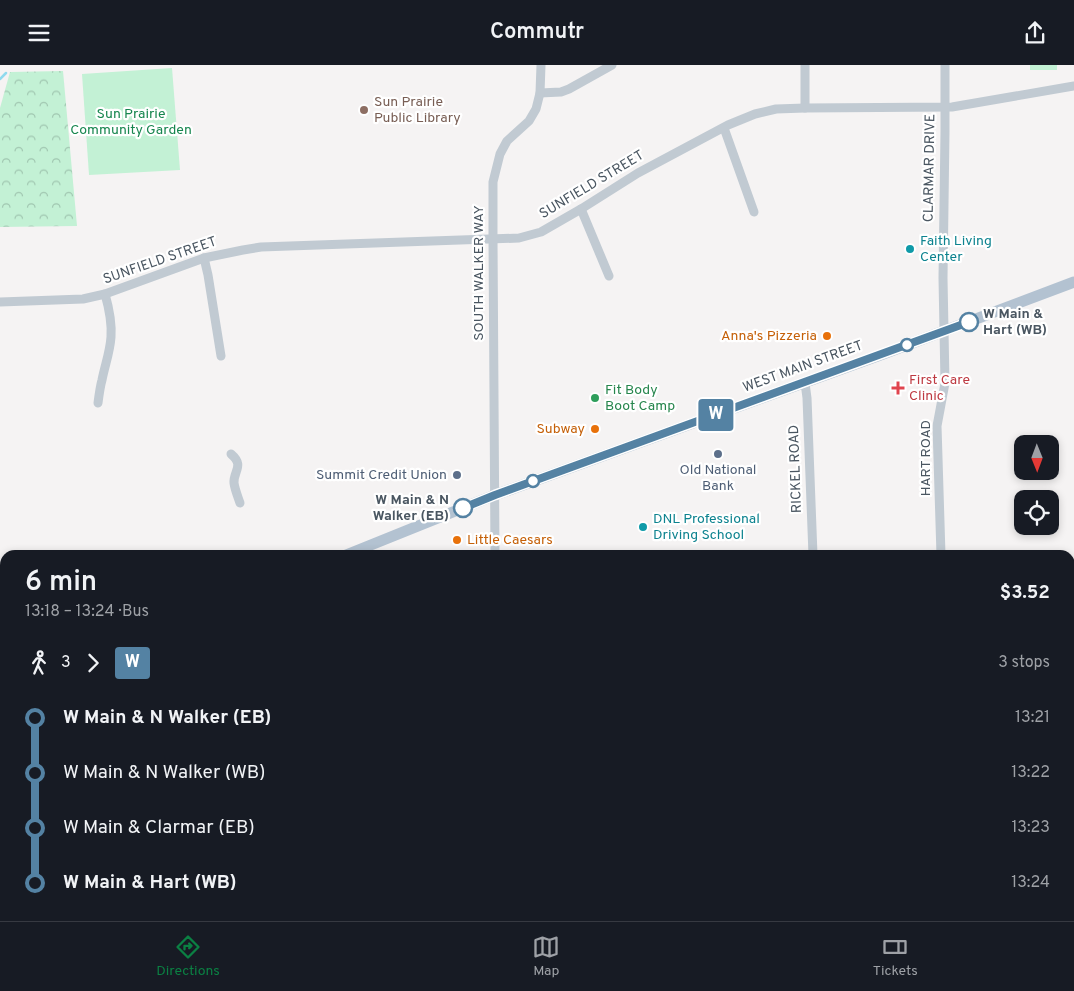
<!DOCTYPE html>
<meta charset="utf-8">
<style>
:root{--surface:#171b24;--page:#242831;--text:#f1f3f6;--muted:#9ea1a6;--line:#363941;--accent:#0b8043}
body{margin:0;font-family:Overpass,sans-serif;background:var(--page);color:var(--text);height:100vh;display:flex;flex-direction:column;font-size:19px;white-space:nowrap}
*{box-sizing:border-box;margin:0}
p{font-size:16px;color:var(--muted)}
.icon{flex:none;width:28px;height:28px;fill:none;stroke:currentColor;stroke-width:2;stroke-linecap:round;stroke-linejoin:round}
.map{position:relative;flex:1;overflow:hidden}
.side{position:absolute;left:0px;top:485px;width:1075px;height:371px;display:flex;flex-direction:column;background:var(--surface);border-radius:15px 15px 0 0;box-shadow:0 2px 8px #0003}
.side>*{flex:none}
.badge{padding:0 10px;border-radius:4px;font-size:18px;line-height:32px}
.needle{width:32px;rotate:179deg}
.fabs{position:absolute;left:1014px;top:370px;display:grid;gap:10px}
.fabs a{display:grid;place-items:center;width:45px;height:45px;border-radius:10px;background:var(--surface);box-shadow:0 2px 8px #0003;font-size:25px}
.map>.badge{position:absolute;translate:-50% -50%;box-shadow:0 0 0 2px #fff}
.legs{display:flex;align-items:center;gap:8px;height:55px;padding:0 25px;font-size:16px}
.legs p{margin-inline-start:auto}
.overview{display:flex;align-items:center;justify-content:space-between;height:85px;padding:0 25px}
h1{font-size:28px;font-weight:600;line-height:38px}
ul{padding:0 25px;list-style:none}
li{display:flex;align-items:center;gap:18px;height:55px;font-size:19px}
li i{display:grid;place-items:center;width:8px;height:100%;margin:0 6px;background:currentColor}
li i::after{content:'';width:12px;height:12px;margin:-6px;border:4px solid;border-radius:50%;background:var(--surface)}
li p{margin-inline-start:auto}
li:first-child i{background:linear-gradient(#0000 50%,currentColor 0)}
li:last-child i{background:linear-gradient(currentColor 50%,#0000 0)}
header{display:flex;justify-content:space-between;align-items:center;height:65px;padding:0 25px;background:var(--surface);font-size:22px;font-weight:600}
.tabs{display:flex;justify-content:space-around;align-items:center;height:70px;border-top:1px solid var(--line);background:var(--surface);font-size:14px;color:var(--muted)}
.tabs a{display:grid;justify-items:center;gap:2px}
.tabs .selected{color:var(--accent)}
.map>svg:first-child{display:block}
.forest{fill:url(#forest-crowns)}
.garden{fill:#c3f1d5}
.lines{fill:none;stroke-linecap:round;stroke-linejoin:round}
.stream{stroke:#90daee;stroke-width:2.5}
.highway-casing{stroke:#7690ad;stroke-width:16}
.minor{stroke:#c1cad2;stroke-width:9}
.major{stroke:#b3c2d1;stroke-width:11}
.highway{stroke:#8ba5c1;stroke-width:14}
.line-1-casing{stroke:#fff;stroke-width:11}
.line-1{stroke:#5482a3;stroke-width:8}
.education-dot{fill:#8d6e63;stroke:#fff;stroke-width:2}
.culture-dot{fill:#0f9aa8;stroke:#fff;stroke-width:2}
.stop-1-dot{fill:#fff;stroke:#5482a3;stroke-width:2.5}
.food-dot{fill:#e8710a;stroke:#fff;stroke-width:2}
.health-dot{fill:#e0444e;stroke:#fff;stroke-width:2}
.leisure-dot{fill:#2e9e5b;stroke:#fff;stroke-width:2}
.service-dot{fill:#5c6f8a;stroke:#fff;stroke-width:2}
.labels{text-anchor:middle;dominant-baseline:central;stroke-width:4.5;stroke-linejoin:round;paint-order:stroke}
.education-label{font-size:14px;fill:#785e54;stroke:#fff;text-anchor:start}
.park-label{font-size:14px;fill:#17864f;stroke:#fff}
.street-label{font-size:14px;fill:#4a5661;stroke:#fff}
.culture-label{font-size:14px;fill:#0d838f;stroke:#fff;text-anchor:start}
.stop-label{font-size:14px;font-weight:bold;fill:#4a5661;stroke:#fff;text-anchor:start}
.food-label{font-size:14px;fill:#c56008;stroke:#fff;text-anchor:end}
.health-label{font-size:14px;fill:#be3a42;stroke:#fff;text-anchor:start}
.leisure-label{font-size:14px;fill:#27864d;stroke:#fff;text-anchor:start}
.service-label{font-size:14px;fill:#4e5e75;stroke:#fff}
</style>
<header><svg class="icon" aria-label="menu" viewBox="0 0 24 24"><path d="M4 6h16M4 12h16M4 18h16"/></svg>Commutr<svg class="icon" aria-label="share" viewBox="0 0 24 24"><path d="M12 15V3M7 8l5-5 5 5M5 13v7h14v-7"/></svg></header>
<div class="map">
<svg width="1074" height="856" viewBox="0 0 1074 856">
<defs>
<pattern id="forest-crowns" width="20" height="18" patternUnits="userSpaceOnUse" patternTransform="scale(1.25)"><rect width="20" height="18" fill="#c3f1d5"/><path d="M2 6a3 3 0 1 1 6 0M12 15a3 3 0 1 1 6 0" fill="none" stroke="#a0c6b0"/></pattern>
</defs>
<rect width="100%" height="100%" fill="#f5f3f3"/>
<path class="forest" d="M63,6L77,161L0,162V43L10,7Z"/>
<g class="garden">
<rect x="1030" y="0" width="27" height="5"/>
<path d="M172,3L180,105L89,110L82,9Z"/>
</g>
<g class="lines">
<path class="stream" d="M0,14L6,8"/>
<defs>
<g id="highway">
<path d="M1070,593L1074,589"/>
<path d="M1070,629L1074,625"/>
<path d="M783,856L789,851"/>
<path d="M822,856L827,851"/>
</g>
</defs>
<use href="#highway" class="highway-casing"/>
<g class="minor">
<path d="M540,28L561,27L569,24L612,0"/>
<path d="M805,43V0"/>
<path d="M724,63L754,147"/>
<path d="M581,144L609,211"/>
<path d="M204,193L208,210L221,291"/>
<path d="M0,237L83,234L105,229L204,193L243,185L261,182L519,173L541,167L581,144L638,108L728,60L755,49L776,44L805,43L952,42L1074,21"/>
<path d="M805,318L807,333L813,490"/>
<path d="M98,338C99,330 100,322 102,315C105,300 110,287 111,272C112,258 109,243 105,229"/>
<path d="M231,389C245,401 233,406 234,418C235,425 238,432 240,438"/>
<path d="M495,490L493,174V117L500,89L507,76L529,56L536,44L540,28L541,0"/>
<path d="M941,490L937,361L945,318L943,213L945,66V0"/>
<path d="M1070,763L1074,767"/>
<path d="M0,820L5,819"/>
<path d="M503,851L508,856"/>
<path d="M184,856L191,851"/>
<path d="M314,856L317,851"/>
<path d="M482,856L487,851"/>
<path d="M750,856L755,851"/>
<path d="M1000,856L1001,851"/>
</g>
<g class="major">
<path d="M346,490L495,430L883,289L1074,217"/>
<path d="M0,625L5,623"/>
<path d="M0,636L5,634"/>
</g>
<use href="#highway" class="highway"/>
</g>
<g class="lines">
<defs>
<path id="line-1" d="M463,443L495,430L969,257"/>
</defs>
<use href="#line-1" class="line-1-casing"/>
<use href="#line-1" class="line-1"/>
</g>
<circle class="education-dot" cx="364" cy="45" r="5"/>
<g class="culture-dot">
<circle cx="910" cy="184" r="5"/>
<circle cx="643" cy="462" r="5"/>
</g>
<g class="stop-1-dot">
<circle cx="969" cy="257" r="9"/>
<circle cx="907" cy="280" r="6"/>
<circle cx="533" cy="416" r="6"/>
<circle cx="463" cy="443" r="9"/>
</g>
<g class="food-dot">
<circle cx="827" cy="271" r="5"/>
<circle cx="595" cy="364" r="5"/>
<circle cx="457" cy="475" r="5"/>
</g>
<path class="health-dot" d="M895.5 315.5h5v5h5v5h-5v5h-5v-5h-5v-5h5z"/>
<circle class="leisure-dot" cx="595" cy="333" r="5"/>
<g class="service-dot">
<circle cx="718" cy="389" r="5"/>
<circle cx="457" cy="410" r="5"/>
</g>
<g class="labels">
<g class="education-label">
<text x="374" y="37">Sun Prairie<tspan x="374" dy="16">Public Library</tspan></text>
</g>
<g class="park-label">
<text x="131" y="49">Sun Prairie<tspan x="131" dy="16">Community Garden</tspan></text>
</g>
<g class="street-label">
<text transform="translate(930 103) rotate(-89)">CLARMAR DRIVE</text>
<text transform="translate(592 120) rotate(-31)">SUNFIELD STREET</text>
<text transform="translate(160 196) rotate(-19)">SUNFIELD STREET</text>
<text transform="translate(479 208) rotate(-90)">SOUTH WALKER WAY</text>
<text transform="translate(803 302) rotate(-20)">WEST MAIN STREET</text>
<text transform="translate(926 393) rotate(-90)">HART ROAD</text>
<text transform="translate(796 404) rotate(-92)">RICKEL ROAD</text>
</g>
<g class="culture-label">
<text x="920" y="176">Faith Living<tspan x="920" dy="16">Center</tspan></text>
<text x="653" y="454">DNL Professional<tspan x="653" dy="16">Driving School</tspan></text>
</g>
<g class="stop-label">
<text x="983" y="249">W Main &amp;<tspan x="983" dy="16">Hart (WB)</tspan></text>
<text x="449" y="435" text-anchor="end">W Main &amp; N<tspan x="449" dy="16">Walker (EB)</tspan></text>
</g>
<g class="food-label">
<text x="817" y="271">Anna's Pizzeria</text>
<text x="585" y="364">Subway</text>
<text x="467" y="475" text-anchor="start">Little Caesars</text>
</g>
<g class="health-label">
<text x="909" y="315">First Care<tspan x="909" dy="16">Clinic</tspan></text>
</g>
<g class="leisure-label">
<text x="605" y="325">Fit Body<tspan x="605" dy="16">Boot Camp</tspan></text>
</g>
<g class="service-label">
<text x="718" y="405">Old National<tspan x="718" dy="16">Bank</tspan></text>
<text x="447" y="410" text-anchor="end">Summit Credit Union</text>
</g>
</g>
</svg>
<div class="fabs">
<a><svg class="needle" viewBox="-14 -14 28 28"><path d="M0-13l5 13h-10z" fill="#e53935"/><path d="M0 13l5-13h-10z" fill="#9ea1a6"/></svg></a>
<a><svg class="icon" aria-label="locate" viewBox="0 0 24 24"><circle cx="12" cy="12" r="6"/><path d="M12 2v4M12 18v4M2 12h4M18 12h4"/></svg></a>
</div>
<b class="badge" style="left:716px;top:350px;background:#5482a3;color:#fff">W</b>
<section class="side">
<div class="overview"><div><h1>6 min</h1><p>13:18 – 13:24 · Bus</p></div><b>$3.52</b></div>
<div class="legs"><svg class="icon" aria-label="walk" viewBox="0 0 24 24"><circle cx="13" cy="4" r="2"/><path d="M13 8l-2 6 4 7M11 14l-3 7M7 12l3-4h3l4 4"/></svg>3<svg class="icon" aria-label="forward" viewBox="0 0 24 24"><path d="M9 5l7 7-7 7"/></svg><b class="badge" style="background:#5482a3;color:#fff">W</b><p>3 stops</p></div>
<ul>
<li><i style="color:#5482a3"></i><b>W Main &amp; N Walker (EB)</b><p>13:21</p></li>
<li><i style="color:#5482a3"></i><span>W Main &amp; N Walker (WB)</span><p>13:22</p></li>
<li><i style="color:#5482a3"></i><span>W Main &amp; Clarmar (EB)</span><p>13:23</p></li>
<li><i style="color:#5482a3"></i><b>W Main &amp; Hart (WB)</b><p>13:24</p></li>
</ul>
</section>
</div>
<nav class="tabs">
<a class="selected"><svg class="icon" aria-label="directions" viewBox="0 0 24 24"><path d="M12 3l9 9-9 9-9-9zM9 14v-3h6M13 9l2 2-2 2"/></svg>Directions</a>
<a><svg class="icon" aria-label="map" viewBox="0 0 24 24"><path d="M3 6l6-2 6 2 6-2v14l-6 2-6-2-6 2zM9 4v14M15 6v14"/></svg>Map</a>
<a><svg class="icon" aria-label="tickets" viewBox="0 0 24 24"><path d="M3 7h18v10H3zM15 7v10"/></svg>Tickets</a>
</nav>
